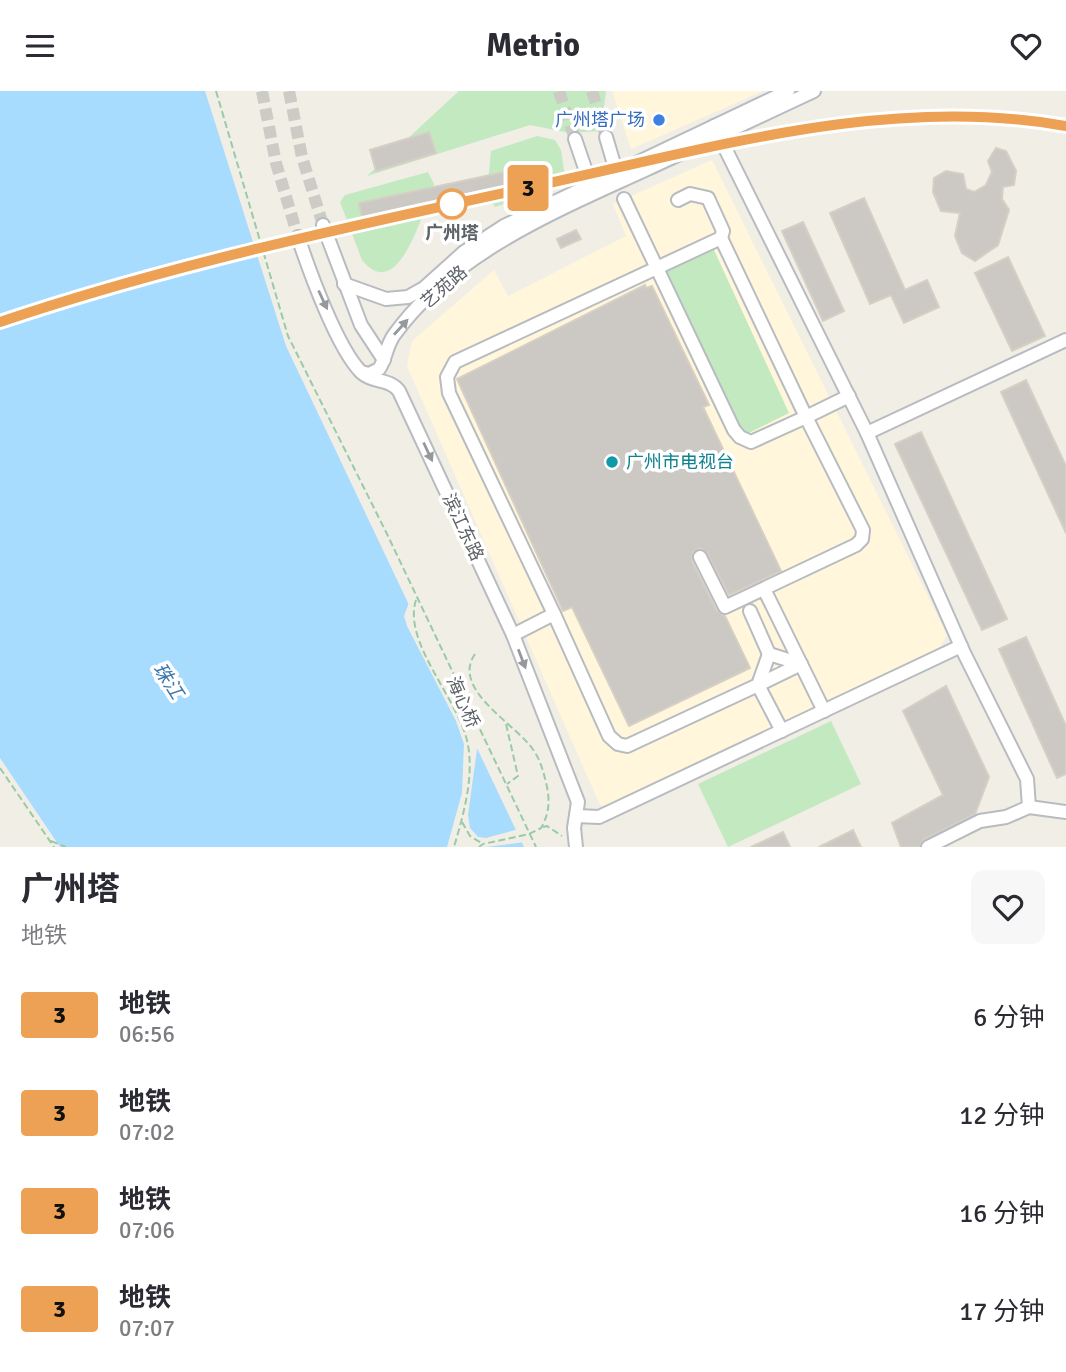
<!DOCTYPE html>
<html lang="zh">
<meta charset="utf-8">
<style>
:root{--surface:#fff;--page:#f7f7f7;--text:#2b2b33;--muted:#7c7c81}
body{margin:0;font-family:Signika,"Noto Sans SC",sans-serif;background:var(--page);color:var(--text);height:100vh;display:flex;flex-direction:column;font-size:26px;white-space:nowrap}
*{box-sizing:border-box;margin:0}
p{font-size:23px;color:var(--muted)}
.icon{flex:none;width:38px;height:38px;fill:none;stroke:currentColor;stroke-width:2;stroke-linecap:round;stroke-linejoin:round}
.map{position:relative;height:756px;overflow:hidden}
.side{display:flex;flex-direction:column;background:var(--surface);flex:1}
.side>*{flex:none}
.badge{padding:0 14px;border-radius:5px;font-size:24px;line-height:46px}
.map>.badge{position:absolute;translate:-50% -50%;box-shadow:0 0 0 4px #fff}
.round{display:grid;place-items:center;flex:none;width:74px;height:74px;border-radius:14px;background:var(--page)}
.overview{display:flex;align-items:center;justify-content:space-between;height:119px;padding:0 21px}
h1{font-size:33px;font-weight:700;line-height:52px}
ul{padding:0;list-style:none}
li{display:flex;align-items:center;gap:21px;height:98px;padding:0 21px}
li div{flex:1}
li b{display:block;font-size:26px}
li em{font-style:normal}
li .badge{min-width:77px;font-weight:700;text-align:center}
header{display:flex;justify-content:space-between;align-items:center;height:91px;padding:0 21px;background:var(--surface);font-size:32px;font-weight:700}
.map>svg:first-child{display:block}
.commercial{fill:#fff6dc}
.green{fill:#c3e9c1}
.water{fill:#a7dcff}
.pier{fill:#f1eee6}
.building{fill:#ccc8c3;stroke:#d6cfc4;stroke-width:2}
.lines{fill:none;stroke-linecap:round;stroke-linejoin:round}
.minor-tunnel{stroke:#cccbc6;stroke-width:12;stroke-dasharray:12 6;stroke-linecap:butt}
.minor-casing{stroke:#b8bcc0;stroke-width:16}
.path{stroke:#99cba6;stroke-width:2;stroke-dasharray:7 3.5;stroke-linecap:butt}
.minor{stroke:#fff;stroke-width:12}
.oneway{fill:#96999c}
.line-casing{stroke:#fff;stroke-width:16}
.line{stroke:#eca154;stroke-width:10}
.shop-dot{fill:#3f7fe0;stroke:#fff;stroke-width:2.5}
.stop-dot{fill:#fff;stroke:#eca154;stroke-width:3.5}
.culture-dot{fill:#0f9aa8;stroke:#fff;stroke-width:2.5}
.labels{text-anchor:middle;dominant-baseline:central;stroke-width:7;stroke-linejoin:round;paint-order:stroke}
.shop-label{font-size:18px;fill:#366cbe;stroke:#fff;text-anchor:end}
.stop-label{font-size:18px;font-weight:bold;fill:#5d6267;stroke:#fff}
.street-label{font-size:18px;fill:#5d6267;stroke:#fff}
.culture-label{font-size:18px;fill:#0d838f;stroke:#fff;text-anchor:start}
.water-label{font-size:19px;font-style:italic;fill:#3a78af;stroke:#fff}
</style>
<header><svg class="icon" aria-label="menu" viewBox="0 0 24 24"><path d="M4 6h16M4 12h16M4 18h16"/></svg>Metrio<svg class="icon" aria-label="heart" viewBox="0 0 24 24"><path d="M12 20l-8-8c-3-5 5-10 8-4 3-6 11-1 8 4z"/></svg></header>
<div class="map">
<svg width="1066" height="756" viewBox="0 0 1066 756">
<rect width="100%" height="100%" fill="#f1eee6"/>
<g class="commercial">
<path d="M612,0H763L631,58Z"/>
<path d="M712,69L947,544L938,560L607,716L600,714L407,275L412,250L494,179L508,205L626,145L613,113Z"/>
</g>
<g class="green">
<path d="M459,0H606L601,40L570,42L530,34L367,85Z"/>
<path d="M537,45L555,49L561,59L565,86L558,95L495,116L487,102L491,60Z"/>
<path d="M428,81L434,93C424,117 399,215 362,169L340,111L345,104Z"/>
<path d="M714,159L789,322L749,342L739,341L665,185L668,180Z"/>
<path d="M831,630L861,693L728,756L698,693Z"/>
</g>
<path class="water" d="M0,0H205L286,255L524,756H60L0,667Z"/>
<path class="pier" d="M410,509L478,651L468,724L470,737L478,746L486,747L519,738L525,751L486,756H447L462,702L464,653L456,630L407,535L404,525Z"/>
<g class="building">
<path d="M429,41L436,62L376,80L370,59Z"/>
<path d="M996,57L1006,60L1016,80L1014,94L1003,96L1002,108L1009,119L998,154L975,170L962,162L955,145L960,122L941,120L933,101L934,87L946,80L963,83L966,98L974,101L986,94L992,81L988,70Z"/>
<path d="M537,74L542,97L364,136L359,112Z"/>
<path d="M864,107L905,199L927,189L939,216L904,232L891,204L870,213L830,122Z"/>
<path d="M803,131L844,220L823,230L782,140Z"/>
<path d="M576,139L581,148L561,157L557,148Z"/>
<path d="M1008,166L1045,245L1012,260L975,182Z"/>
<path d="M645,194L646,197L652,195L709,314L703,316L781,480L729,504L707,462L700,457L693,461L692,470L717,520L725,525L750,577L629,635L572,516L563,520L457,288Z"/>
<path d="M1026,289L1066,375V442L1001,301Z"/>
<path d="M921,341L1007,528L982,539L895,353Z"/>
<path d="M1026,546L1066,635V683L1057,687L999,558Z"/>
<path d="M946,595L989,686L975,723L924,748L919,756H901L892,732L943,704L903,620Z"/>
<path d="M853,739L861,756H819Z"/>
<path d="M783,741L790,756H751Z"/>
</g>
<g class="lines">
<g class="minor-tunnel">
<path d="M262,0L276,72L298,146"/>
<path d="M289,0L302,66L323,134"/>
<path d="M559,0L575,48"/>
<path d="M592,0L606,46"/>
</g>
<defs>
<g id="minor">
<path d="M714,35L867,342L964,562L1027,688L1029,716"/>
<path d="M606,46L616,80L613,86"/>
<path d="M575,48L590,92"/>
<path d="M624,108L734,339L740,346L751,351L806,326L721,147"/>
<path d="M323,134L361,234L384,269"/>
<path d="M298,146C309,179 337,257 361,281C372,292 389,287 399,300L513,544L578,711L574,737L576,756"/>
<path d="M344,193L386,208L408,206L424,197L464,161L504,135L788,0"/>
<path d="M361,281L369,283L379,278C386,268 386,255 394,244C454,161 556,120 645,79C702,53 758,26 814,0"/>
<path d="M867,342L1066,249"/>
<path d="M700,466L725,516L856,454L862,448L863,439L806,326L849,305"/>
<path d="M764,498L824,620"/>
<path d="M750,520L769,563"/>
<path d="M554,523L609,645L618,653L627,655L758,594L769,563L801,573"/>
<path d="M513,544L554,523L449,302L447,286L455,271L721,147L723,140L708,107L690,103L678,109"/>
<path d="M782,640L758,594L801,573"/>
<path d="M576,725L599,726L961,555"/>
<path d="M928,756L980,730L1006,726L1029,716L1066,721"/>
</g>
</defs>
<use href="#minor" class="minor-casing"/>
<g class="path">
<path d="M216,0L288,245L387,443L536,756"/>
<path d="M416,509C402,552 460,609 468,654C474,688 463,725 454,756"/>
<path d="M475,563C450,599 518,634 534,660C541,670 544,683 547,696C550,711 549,723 541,737L529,743L483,753"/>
<path d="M506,633L518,685L507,693"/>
<path d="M0,677L54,756"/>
<path d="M462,731L470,745L483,753L479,756"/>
<path d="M543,736L547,735L562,745"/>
<path d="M51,750L66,756"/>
</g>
<use href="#minor" class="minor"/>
</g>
<defs><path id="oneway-solid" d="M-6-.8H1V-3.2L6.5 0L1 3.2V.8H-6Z" transform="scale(1.75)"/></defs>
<g class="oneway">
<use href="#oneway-solid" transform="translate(323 209) rotate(65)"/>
<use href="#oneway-solid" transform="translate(401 236) rotate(-48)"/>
<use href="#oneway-solid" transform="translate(428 361) rotate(65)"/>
<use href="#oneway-solid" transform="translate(522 568) rotate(69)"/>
</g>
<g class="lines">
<defs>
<path id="line" d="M0,231C175,172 356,134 536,95C708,58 889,3 1066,35"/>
</defs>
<use href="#line" class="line-casing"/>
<use href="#line" class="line"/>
</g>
<circle class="shop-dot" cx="659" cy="29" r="7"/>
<circle class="stop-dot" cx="452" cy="113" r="14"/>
<circle class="culture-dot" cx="612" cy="371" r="7"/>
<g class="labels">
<g class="shop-label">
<text x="645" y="29">广州塔广场</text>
</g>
<g class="stop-label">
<text x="452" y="142">广州塔</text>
</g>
<g class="street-label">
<text transform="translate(444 196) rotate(-41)">艺苑路</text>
<text transform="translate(463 436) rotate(65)">滨江东路</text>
<text transform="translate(463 611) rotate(66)">海心桥</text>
</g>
<g class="culture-label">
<text x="626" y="371">广州市电视台</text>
</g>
<g class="water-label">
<text transform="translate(168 590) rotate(57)">珠江</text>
</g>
</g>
</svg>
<b class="badge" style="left:528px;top:97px;background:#eca154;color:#111">3</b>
</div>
<section class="side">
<div class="overview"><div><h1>广州塔</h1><p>地铁</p></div><a class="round"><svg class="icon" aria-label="heart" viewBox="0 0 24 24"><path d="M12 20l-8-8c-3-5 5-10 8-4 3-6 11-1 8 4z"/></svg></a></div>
<ul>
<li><span class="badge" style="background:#eca154;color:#111">3</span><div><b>地铁</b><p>06:56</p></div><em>6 分钟</em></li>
<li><span class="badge" style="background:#eca154;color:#111">3</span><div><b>地铁</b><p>07:02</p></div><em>12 分钟</em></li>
<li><span class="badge" style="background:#eca154;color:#111">3</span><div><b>地铁</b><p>07:06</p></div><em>16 分钟</em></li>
<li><span class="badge" style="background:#eca154;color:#111">3</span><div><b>地铁</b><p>07:07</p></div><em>17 分钟</em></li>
</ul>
</section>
